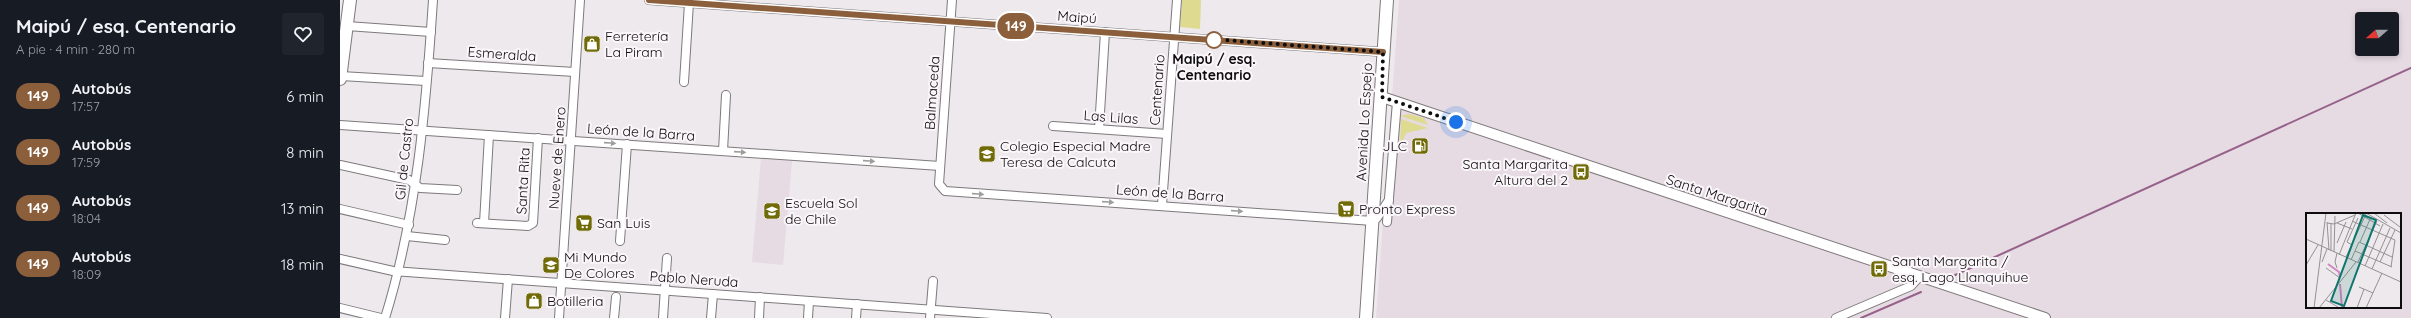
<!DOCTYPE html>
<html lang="es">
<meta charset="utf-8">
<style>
:root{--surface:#171b24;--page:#20242c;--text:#f1f3f6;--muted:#9ea1a6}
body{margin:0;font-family:Quicksand,sans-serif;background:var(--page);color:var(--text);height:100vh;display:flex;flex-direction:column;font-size:15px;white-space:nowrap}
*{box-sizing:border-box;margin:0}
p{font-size:13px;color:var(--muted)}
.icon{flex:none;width:22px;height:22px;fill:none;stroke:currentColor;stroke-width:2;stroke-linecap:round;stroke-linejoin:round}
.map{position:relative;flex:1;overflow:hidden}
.details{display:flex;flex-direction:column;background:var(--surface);width:340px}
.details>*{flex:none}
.badge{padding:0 8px;border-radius:13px;font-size:14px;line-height:26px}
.needle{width:26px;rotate:250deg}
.buttons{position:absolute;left:2015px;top:12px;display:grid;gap:8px}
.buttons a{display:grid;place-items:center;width:44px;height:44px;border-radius:4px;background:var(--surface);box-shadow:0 2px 6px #0003;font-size:20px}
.you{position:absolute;width:20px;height:20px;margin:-10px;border:3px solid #fff;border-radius:50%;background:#1a73e8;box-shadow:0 0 0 6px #1a73e833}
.map>.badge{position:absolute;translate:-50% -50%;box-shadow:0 0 0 2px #fff}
.round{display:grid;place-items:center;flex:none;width:42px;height:42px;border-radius:4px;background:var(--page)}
.headline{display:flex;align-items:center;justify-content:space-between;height:68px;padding:0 16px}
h1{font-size:19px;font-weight:800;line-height:30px}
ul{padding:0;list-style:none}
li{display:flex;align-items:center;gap:12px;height:56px;padding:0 16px}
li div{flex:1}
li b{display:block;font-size:15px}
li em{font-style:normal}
li .badge{min-width:44px;font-weight:700;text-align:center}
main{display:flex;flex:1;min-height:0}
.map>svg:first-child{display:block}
.built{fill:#e7dbe3;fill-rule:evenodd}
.green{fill:#dedb91}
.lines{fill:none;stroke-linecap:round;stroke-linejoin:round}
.stream{stroke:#96628b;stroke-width:2}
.minor-casing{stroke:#7e797c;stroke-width:10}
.tertiary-casing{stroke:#7e797c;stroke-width:12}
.secondary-casing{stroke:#7e797c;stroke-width:14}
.minor{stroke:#fff;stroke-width:8}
.tertiary{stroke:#fff;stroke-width:10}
.secondary{stroke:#fff;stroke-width:12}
.oneway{fill:#9f9e9f}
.line-casing{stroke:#fff;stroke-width:9}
.line{stroke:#8b5e3c;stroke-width:6}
.walk{stroke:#0e0d0e;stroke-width:4;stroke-dasharray:0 7.2}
.stop-dot{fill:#fff;stroke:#8b5e3c;stroke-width:2}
.labels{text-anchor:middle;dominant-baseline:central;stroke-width:4;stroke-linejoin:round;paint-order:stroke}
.street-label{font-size:14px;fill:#0e0d0e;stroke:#fbf6fa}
.poi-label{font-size:14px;fill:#0e0d0e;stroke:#fbf6fa;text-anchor:start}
.stop-label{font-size:14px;font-weight:bold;fill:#0e0d0e;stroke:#fbf6fa}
.inset-river{fill:none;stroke:#d187c1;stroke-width:2}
.inset-road{fill:none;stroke:#949193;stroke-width:1}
.view{fill:#0f766e;fill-opacity:0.15;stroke:#0f766e;stroke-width:2}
.inset-edge{fill:none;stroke:#0e0d0e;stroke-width:2}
</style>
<main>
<section class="details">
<div class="headline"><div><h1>Maipú / esq. Centenario</h1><p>A pie · 4 min · 280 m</p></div><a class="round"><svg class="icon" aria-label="heart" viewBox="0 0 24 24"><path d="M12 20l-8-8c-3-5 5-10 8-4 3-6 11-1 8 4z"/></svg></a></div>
<ul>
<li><span class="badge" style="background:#8b5e3c;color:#fff">149</span><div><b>Autobús</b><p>17:57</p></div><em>6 min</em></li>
<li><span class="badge" style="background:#8b5e3c;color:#fff">149</span><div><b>Autobús</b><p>17:59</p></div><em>8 min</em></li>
<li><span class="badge" style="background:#8b5e3c;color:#fff">149</span><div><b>Autobús</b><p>18:04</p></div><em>13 min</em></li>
<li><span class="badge" style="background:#8b5e3c;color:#fff">149</span><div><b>Autobús</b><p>18:09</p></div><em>18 min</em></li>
</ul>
</section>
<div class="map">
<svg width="2071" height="318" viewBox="0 0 2071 318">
<rect width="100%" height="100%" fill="#eee9ec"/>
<g class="built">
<path d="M1059,0H2071V318H1036ZM2022,19H2052V49H2022ZM1967,214H2060V307H1967Z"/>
<path d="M421,158L452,161L443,265L412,262Z"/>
</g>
<g class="green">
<path d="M842,0H861L860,29L840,27Z"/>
<path d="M1069,114L1084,118L1088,125L1060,116Z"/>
<path d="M1061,119L1088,128L1066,133L1060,149Z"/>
</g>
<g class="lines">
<g class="stream">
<path d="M1613,276L2071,68"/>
<path d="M1521,318L1581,292"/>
</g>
<defs>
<g id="minor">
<path d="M309,0L1043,52"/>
<path d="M612,0L599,184L605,191L1033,221L1037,218L1049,200"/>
<path d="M7,26L91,32"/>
<path d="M88,63L235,72"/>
<path d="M1,76L86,81"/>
<path d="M344,82L349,3"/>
<path d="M0,125L600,166"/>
<path d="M713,126L827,134"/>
<path d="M759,129L765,32"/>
<path d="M383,151L386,95"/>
<path d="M0,165L69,180L80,188L117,190"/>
<path d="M822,205L837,0"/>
<path d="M0,209L69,225"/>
<path d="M1047,222L1057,102"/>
<path d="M137,223L188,226L193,223L198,138"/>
<path d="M144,223L149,135"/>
<path d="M67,236L105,240"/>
<path d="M280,241L287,144"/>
<path d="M0,259L53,271L707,318"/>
<path d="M0,308L41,318"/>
<path d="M45,318C77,215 86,107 93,0"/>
<path d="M165,318L168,279"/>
<path d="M219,318L240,0"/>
<path d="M274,318L276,297"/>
<path d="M323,318L327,258"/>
<path d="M371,318L373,294"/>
<path d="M419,318L420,297"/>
<path d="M468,318L469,301"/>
<path d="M516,318L517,304"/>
<path d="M590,318L593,281"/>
<path d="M1496,318L1571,286L1580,276"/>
</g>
<path id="tertiary" d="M1042,97L1705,318"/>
<g id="secondary">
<path d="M0,79L10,0"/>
<path d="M1026,318L1047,0"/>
</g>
</defs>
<use href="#minor" class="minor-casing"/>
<use href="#tertiary" class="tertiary-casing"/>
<use href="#secondary" class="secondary-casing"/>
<use href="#minor" class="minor"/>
<use href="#tertiary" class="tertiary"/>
<use href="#secondary" class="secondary"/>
</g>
<defs><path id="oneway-solid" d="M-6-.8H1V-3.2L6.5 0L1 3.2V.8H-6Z"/></defs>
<g class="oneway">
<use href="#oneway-solid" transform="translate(270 143) rotate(4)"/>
<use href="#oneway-solid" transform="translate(400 152) rotate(4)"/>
<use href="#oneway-solid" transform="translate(529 161) rotate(4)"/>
<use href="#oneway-solid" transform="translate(638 194) rotate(4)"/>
<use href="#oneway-solid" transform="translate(768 202) rotate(4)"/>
<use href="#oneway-solid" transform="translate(897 211) rotate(4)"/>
</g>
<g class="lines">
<defs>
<path id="line" d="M309,0L1043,52"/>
</defs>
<use href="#line" class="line-casing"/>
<use href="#line" class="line"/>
<path class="walk" d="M874,40L870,39L1043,52L1042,97L1116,122"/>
</g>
<defs>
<symbol id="shop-square" viewBox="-11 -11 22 22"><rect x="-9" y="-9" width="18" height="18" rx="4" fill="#706b06" stroke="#fbf6fa"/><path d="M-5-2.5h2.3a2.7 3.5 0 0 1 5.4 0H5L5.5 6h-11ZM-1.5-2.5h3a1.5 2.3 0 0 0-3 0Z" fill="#fff"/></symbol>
<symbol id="fuel-square" viewBox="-11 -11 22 22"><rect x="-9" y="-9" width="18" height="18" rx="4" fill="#706b06" stroke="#fbf6fa"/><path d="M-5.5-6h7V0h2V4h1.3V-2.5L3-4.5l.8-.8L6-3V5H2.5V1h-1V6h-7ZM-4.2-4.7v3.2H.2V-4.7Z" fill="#fff"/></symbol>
<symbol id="school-square" viewBox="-11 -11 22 22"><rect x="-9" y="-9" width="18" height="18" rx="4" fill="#706b06" stroke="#fbf6fa"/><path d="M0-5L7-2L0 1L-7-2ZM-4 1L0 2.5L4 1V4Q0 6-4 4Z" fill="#fff"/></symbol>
<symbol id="bus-square" viewBox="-11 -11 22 22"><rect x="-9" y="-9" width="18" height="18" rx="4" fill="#706b06" stroke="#fbf6fa"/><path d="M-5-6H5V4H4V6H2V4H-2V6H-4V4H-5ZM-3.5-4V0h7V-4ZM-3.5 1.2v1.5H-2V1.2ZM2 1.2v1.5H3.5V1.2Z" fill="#fff"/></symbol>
<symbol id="supermarket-square" viewBox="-11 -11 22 22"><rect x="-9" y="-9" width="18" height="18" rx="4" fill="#706b06" stroke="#fbf6fa"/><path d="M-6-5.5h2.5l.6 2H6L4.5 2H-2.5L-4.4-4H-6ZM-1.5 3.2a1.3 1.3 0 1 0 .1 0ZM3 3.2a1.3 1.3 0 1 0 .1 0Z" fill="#fff"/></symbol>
</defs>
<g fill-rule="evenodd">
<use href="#shop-square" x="242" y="34" width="20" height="20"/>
<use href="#fuel-square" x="1070" y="136" width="20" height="20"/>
<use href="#school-square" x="637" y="144" width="20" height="20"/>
<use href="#bus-square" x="1231" y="162" width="20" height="20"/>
<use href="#supermarket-square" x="996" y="199" width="20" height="20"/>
<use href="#school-square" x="422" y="201" width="20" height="20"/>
<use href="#supermarket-square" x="234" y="213" width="20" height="20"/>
<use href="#school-square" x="201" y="255" width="20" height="20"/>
<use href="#bus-square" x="1529" y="259" width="20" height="20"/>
<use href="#shop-square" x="184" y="291" width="20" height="20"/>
</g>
<circle class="stop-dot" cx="874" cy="40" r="8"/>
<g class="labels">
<g class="street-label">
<text transform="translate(737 17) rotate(4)">Maipú</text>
<text transform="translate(162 54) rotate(4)">Esmeralda</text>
<text transform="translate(817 90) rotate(-86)">Centenario</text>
<text transform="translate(592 93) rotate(-86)">Balmaceda</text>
<text transform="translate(771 117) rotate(4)">Las Lilas</text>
<text transform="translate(1024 122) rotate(-87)">Avenida Lo Espejo</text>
<text transform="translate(301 132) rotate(4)">León de la Barra</text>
<text transform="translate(217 158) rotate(-86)">Nueve de Enero</text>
<text transform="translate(64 159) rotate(-84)">Gil de Castro</text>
<text transform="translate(183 181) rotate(-87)">Santa Rita</text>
<text transform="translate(830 193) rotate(4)">León de la Barra</text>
<text transform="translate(1377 195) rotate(18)">Santa Margarita</text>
<text transform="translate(354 279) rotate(4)">Pablo Neruda</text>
</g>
<g class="poi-label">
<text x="265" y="36">Ferretería<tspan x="265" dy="16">La Piram</tspan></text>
<text x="660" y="146">Colegio Especial Madre<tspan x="660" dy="16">Teresa de Calcuta</tspan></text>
<text x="1067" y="146" text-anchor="end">JLC</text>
<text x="1228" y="164" text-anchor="end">Santa Margarita<tspan x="1228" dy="16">Altura del 2</tspan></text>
<text x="445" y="203">Escuela Sol<tspan x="445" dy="16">de Chile</tspan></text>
<text x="1019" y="209">Pronto Express</text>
<text x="257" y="223">San Luis</text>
<text x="224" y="257">Mi Mundo<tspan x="224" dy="16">De Colores</tspan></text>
<text x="1552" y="261">Santa Margarita /<tspan x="1552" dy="16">esq. Lago Llanquihue</tspan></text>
<text x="207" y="301">Botilleria</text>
</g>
<g class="stop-label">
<text x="874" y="59">Maipú / esq.<tspan x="874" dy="16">Centenario</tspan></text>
</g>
</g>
<g transform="translate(1966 213)">
<rect width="95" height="95" fill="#eee9ec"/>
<path class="inset-river" d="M22,51L33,59L34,64M34,71L36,95"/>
<path class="inset-road" d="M52,0L74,13M60,0L95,20M68,0L81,10M78,2L94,14M46,8L89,27L85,54M21,9L23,37M21,10L28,11L49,2M25,10V38M31,10L46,16M0,26L95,69M54,29L65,4M31,30L40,9M46,32L41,29L52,5M49,38L86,54M28,39L29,3M31,40L29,49L31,55M33,42L50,0M40,44L60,1M45,47L53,29L86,44M16,49L21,36M52,49L71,8M74,49L89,17M0,52L12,32M59,53L77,11M20,55L34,65M66,56L84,15M53,74L67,80M20,87L32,94M8,95L20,0M13,95L50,49M51,95L58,76M60,95L76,60"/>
<path class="view" d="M57,2L70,7L38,93L25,88Z"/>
<rect width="95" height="95" class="inset-edge"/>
</g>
</svg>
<div class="buttons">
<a><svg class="needle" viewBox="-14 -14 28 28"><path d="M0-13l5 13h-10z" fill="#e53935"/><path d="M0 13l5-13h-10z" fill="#9ea1a6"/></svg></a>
</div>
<div class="you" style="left:1116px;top:122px"></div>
<b class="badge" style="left:676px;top:26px;background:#8b5e3c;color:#fff">149</b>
</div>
</main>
